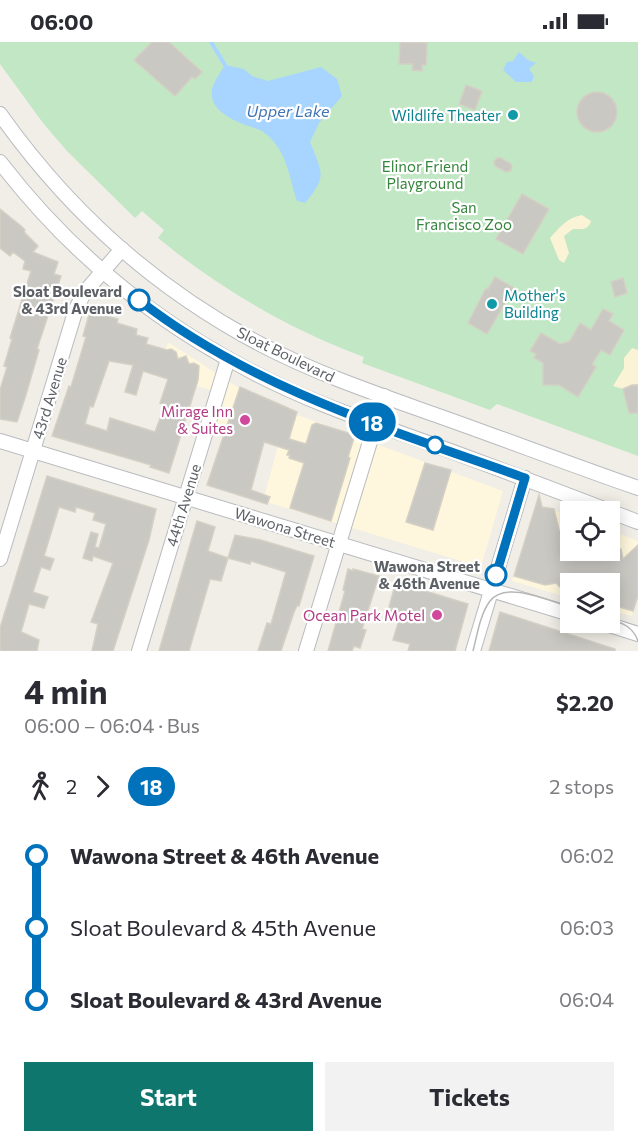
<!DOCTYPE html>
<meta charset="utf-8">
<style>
:root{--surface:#fff;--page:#f2f2f3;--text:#2b2b33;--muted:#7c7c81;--accent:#0f766e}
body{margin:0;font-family:Commissioner,sans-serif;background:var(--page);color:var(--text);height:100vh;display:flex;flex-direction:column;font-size:22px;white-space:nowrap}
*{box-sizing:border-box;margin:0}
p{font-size:20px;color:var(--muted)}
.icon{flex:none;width:33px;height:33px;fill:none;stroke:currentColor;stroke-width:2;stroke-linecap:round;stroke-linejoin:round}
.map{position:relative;height:609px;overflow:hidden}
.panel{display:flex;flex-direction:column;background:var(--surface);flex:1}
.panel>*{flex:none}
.badge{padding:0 12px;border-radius:20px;font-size:21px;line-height:39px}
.fabs{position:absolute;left:560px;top:459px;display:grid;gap:12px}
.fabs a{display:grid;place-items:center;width:60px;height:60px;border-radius:0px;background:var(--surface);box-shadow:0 3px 15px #0003;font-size:30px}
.map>.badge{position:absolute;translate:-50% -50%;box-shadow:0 0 0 3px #fff}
.legs{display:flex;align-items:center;gap:9px;height:66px;padding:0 24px;font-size:20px}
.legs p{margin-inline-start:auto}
.head{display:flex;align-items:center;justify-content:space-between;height:102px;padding:0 24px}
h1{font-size:33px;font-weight:700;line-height:45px}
.button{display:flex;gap:12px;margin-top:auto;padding:12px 24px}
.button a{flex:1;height:69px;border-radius:0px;background:var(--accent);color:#fff;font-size:24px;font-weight:700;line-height:69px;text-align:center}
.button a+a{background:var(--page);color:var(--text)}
ul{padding:0 24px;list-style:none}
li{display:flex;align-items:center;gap:21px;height:72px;font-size:22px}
li i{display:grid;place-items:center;width:9px;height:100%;margin:0 8px;background:currentColor}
li i::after{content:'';width:15px;height:15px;margin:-8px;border:4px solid;border-radius:50%;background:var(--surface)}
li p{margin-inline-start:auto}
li:first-child i{background:linear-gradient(#0000 50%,currentColor 0)}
li:last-child i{background:linear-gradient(currentColor 50%,#0000 0)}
.status{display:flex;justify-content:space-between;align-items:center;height:42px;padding:0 30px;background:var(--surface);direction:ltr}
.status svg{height:16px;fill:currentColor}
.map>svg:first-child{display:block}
.commercial{fill:#fef7dd}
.green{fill:#c2e7c4}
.sand{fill:#fbf3d6}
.water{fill:#a7d5ff}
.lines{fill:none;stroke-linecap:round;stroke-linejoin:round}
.stream{stroke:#a7d5ff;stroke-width:4}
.building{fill:#cac8c3;stroke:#d4d0c4;stroke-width:1.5;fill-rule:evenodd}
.minor-casing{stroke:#b8bbbf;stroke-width:16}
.minor{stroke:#fff;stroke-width:14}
.tram{stroke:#b6b7b7;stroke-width:1.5}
.line-1-casing{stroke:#fff;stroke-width:14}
.line-1{stroke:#0072bc;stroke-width:9}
.culture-dot{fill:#0f9aa8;stroke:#fff;stroke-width:2}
.stop-1-dot{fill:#fff;stroke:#0072bc;stroke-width:3}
.hotel-dot{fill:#d1479c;stroke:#fff;stroke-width:2}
.labels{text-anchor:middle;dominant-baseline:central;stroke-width:4.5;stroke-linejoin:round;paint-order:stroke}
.culture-label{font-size:15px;fill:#0d838f;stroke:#fff;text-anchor:end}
.park-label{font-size:15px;fill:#35853c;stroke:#fff}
.stop-label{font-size:15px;font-weight:bold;fill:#5d6166;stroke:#fff;text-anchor:end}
.street-label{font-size:15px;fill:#5d6166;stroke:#fff}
.hotel-label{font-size:15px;fill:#b23c85;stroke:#fff;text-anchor:end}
.water-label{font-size:16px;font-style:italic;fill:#4275b2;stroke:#fff}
</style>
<div class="status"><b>06:00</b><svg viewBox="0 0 49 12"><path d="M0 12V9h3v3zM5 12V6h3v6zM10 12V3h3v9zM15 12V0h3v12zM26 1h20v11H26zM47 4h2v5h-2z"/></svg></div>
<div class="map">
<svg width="638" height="609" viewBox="0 0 638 609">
<rect width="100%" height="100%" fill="#f0eee6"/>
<g class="commercial">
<path d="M168,300L236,344L295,372L503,449L481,525L263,459L278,404L207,383L217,350L158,333Z"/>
<path d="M536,462L570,474V508H609V488L638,499V553L632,574L609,568V542H570V556L512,539Z"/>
</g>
<path class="green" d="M0,0H638V414L497,362L490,368L362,321L364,315C289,287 220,247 158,196L164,188L142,169L135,176L67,109L43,81L0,22Z"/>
<g class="sand">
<path d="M582,173L591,179C588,189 581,187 573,187L564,194L569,211L564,221L559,218L550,196C559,186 568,175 582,173Z"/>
<path d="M632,306L638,308V371H629L623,347L613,344L624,326V316Z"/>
</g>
<g class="water">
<path d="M519,10L528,18L536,21L529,27L534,34L532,40H516L503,28L507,20L513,19Z"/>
<path d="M225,23L244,27L252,34L268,39L321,25L337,37L342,54L319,81L310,100C322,131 328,134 305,161L297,159C289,135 287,109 266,92C261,87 251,85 245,83C230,77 209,67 212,48C213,40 221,30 225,23Z"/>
</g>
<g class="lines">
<path class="stream" d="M211,0L225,23"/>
</g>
<g class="building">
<path d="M152,0H169L202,30L195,37L192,35L175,54L134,18Z"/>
<path d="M400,0L427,1L426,23H422V29L412,28L413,22H399Z"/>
<path d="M466,43L482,49L475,68L459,62Z"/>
<circle cx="597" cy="70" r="20"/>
<path d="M497,116H501L511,122L512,126L510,129L506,130L495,124L494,120Z"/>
<path d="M522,152L549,167L523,212L496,197Z"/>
<path d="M0,167L21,184L25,188L24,190L38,204L33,210L58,220L54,232L61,234L37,307L39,308L25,356L17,380L0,377V348L7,325L4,324L12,297L10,296L31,229L23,227L25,219L13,210L10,214L0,206Z"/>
<path d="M495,235L514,246L487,292L468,281L486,246L488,247Z"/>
<path d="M623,236L627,251L615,255L611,240Z"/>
<path d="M603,267L613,272L609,279L624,288L610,313L601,308L592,322L596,325L578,355L559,343H543V321L534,316L536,312L530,309L541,291L560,302L570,299L580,281L591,288Z"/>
<path d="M90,269L118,277L117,281L137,287L136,293L148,296L146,302L167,308L171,307L176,310L178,317L186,314L189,322L194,321L199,324L198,338L169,431L150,425L151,423L52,394L69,344L71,345L86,295L83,294ZM109,319L133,323L125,350L136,353L143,329L168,337L160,361L165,363L155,390L110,376L107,389L85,382L90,364L93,365Z"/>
<path d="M632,343H638V371H629L623,347Z"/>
<path d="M240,345L297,370L289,397L306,402L312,383L316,381L355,393L348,415L350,416L331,479L290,466L304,421L289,416L290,413H287L289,408L264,400L251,448L270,455L267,462L207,443Z"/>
<path d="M425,421L451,428L433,488L406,480Z"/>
<path d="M47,434L156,467L149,498L113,609H92L98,582L91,580L113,521L93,514L92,519L83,516L91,490L98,492L95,505L99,506L106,482L93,478L95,471L76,465L75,470L59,465L44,514L54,517L50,528L41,525L33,550L48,555L44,566L29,562L21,590L39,598L37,609H0V586Z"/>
<path d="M539,453L542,465L554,467L559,488L565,494L560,498L570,508L621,507L623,517L638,503V554L633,569L609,562V542H570V551L563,548L556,541L545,543L514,534Z"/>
<path d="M197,479L215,485L208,509L228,516L235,493L261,498L314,514L299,564H297L294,570L281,609H258L267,581L271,582L286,530L251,519L250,522L228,516L221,539L210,537L189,609H159Z"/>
<path d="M348,527L353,529V527L379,534L362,587L366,588L360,606L354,604L352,609H328L345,549L343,548Z"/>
<path d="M396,540L468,562L455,609H408L410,602L393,598L399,578L395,577L396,573L390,571L392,566L389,565Z"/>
<path d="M500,570L615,607V609H489Z"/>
</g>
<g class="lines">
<defs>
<g id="minor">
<path d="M0,72C68,168 156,247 260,302C315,331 374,351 433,372C501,396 569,422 638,446"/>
<path d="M0,120C66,206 150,276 245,326C305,359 370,380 434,403C503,428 570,454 638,480"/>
<path d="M0,399L570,572"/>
<path d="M0,517L76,267L84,251L122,207"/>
<path d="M600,580L638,592"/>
<path d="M139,609L228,317"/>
<path d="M306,609L384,354"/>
<path d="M473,609L525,436"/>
</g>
</defs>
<use href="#minor" class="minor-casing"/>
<use href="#minor" class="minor"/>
<g class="tram">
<path d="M609,577C623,581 633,585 638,599"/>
<path d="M473,609C477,594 480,572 490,559C506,538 549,559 570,565"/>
</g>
</g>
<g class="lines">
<defs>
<path id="line-1" d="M139,258C253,347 391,388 525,436L496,533"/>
</defs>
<use href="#line-1" class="line-1-casing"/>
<use href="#line-1" class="line-1"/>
</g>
<g class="culture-dot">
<circle cx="513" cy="73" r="6"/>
<circle cx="492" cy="262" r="6"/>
</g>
<g class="stop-1-dot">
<circle cx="139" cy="258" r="10"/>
<circle cx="435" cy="403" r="8"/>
<circle cx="496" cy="533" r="10"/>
</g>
<g class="hotel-dot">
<circle cx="245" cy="378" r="6"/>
<circle cx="437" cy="573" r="6"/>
</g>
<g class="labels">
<g class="culture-label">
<text x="501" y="73">Wildlife Theater</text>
<text x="504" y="253" text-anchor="start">Mother's<tspan x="504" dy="17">Building</tspan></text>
</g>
<g class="park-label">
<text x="425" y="124">Elinor Friend<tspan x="425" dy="17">Playground</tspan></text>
<text x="464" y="165">San<tspan x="464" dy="17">Francisco Zoo</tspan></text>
</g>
<g class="stop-label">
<text x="122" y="249">Sloat Boulevard<tspan x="122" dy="17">&amp; 43rd Avenue</tspan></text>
<text x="480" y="524">Wawona Street<tspan x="480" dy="17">&amp; 46th Avenue</tspan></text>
</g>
<g class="street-label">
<text transform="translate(286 312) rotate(26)">Sloat Boulevard</text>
<text transform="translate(49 356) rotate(-73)">43rd Avenue</text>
<text transform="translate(183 463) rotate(-73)">44th Avenue</text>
<text transform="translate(285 485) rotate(17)">Wawona Street</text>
</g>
<g class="hotel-label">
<text x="233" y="369">Mirage Inn<tspan x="233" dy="17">&amp; Suites</tspan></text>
<text x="425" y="573">Ocean Park Motel</text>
</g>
<g class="water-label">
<text x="288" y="68">Upper Lake</text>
</g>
</g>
</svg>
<div class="fabs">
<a><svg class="icon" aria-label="locate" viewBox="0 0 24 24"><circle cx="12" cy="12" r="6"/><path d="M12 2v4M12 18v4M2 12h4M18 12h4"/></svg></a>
<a><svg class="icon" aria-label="layers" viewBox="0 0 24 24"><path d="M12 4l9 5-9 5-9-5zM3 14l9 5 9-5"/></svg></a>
</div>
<b class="badge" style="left:372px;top:380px;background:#0072bc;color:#fff">18</b>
</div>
<section class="panel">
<div class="head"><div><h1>4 min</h1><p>06:00 – 06:04 · Bus</p></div><b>$2.20</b></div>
<div class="legs"><svg class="icon" aria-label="walk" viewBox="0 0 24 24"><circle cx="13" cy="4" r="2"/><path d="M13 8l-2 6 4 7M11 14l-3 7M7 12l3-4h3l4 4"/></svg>2<svg class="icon" aria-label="forward" viewBox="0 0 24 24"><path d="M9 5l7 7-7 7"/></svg><b class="badge" style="background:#0072bc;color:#fff">18</b><p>2 stops</p></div>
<ul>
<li><i style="color:#0072bc"></i><b>Wawona Street &amp; 46th Avenue</b><p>06:02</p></li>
<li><i style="color:#0072bc"></i><span>Sloat Boulevard &amp; 45th Avenue</span><p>06:03</p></li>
<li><i style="color:#0072bc"></i><b>Sloat Boulevard &amp; 43rd Avenue</b><p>06:04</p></li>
</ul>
<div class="button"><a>Start</a><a>Tickets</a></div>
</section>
